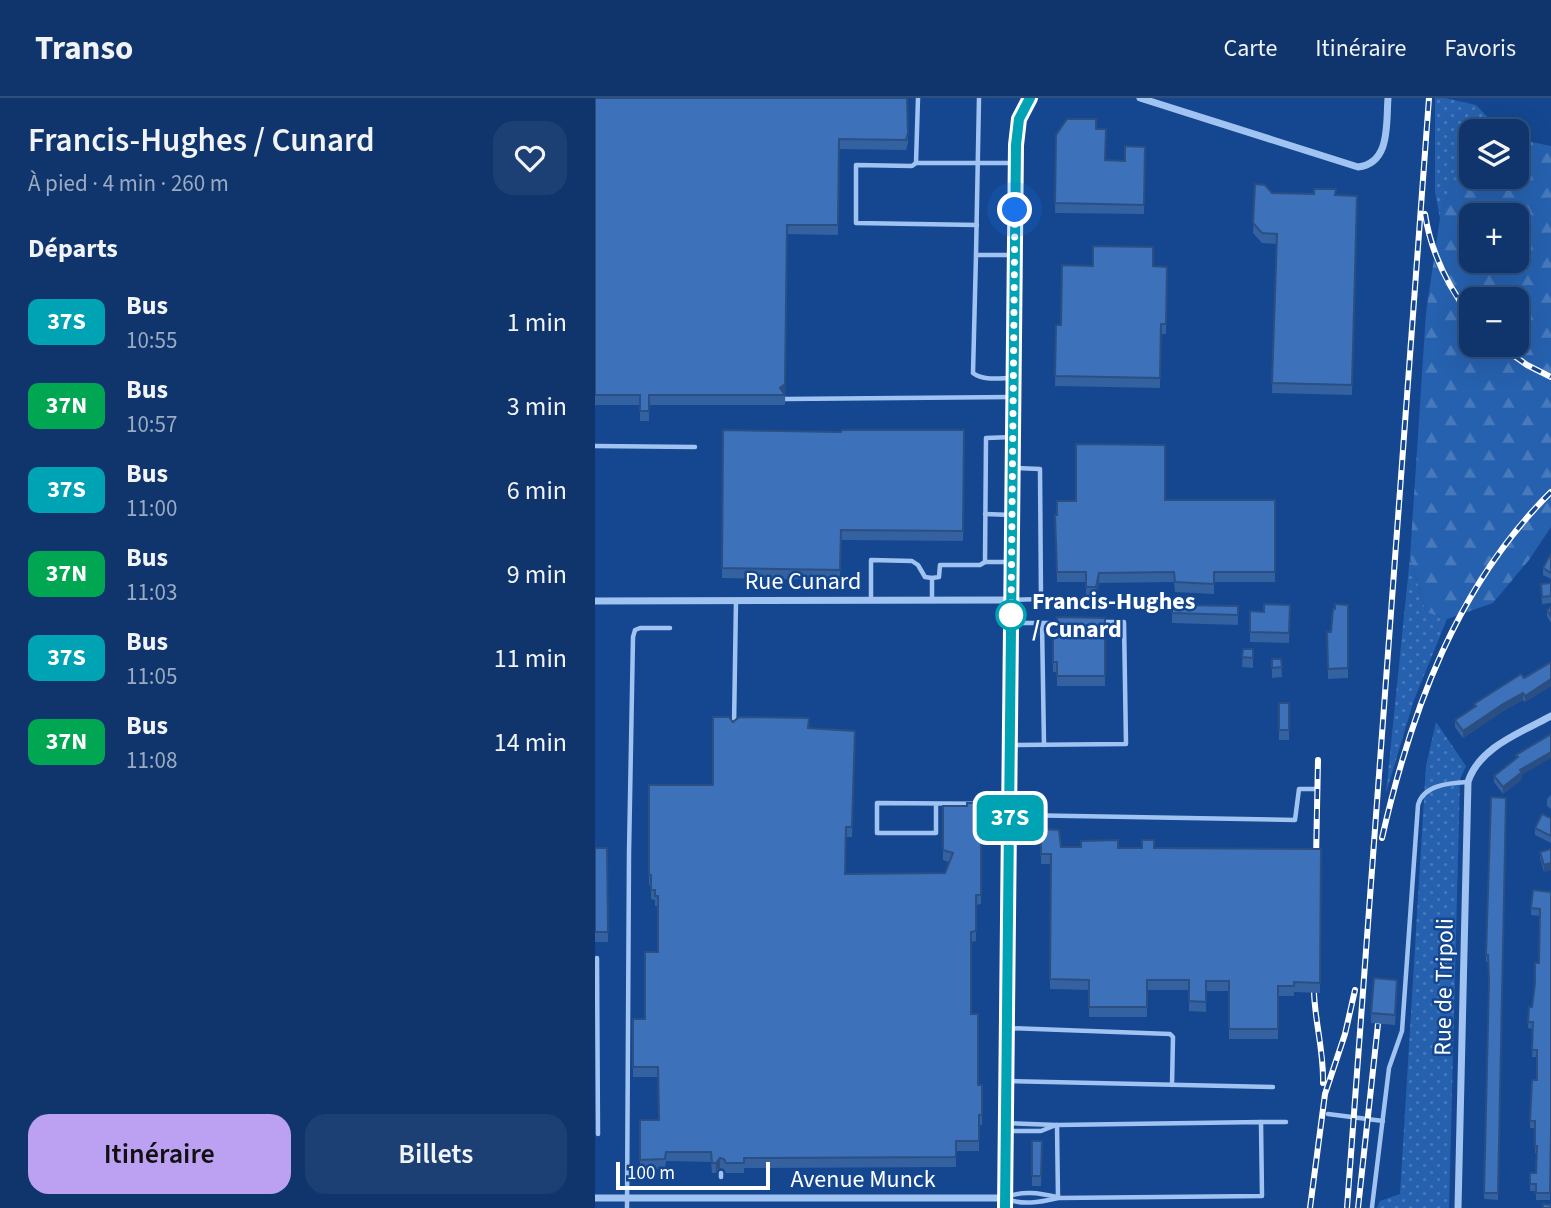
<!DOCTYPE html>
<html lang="fr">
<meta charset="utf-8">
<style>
:root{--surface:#0f356c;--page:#1d4074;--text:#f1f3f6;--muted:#9babc2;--line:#2f507f;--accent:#bca0f2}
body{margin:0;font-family:"Source Sans 3",sans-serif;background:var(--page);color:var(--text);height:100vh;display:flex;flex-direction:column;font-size:26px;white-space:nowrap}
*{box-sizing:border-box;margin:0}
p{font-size:23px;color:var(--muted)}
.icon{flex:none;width:38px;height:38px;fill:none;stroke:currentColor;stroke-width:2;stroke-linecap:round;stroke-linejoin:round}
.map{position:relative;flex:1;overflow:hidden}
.sheet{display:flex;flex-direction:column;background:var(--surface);width:595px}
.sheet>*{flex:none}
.badge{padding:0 14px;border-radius:10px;font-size:24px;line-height:46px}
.controls{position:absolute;left:864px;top:21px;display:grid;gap:14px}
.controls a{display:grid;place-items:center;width:70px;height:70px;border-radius:14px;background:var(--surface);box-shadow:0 7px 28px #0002,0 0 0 2px var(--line);font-size:35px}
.scale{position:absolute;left:21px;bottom:18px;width:154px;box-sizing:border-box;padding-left:7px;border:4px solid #fff;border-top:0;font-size:19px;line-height:24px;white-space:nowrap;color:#fff;-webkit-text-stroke:5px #144790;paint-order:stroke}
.you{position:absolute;width:35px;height:35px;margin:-18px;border:5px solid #fff;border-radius:50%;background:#1a73e8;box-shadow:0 0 0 10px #1a73e833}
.map>.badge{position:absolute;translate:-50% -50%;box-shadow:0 0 0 4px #fff}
h2{padding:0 28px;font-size:26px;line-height:63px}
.round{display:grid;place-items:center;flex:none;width:74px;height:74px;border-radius:21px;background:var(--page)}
.summary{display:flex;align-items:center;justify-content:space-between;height:119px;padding:0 28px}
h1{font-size:33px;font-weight:600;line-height:52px}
.button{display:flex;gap:14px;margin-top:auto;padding:14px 28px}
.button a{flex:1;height:80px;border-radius:21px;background:var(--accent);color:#111;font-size:28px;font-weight:600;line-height:80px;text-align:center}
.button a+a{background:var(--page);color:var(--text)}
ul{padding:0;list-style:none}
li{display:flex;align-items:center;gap:21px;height:84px;padding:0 28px}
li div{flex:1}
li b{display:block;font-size:26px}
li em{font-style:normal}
li .badge{min-width:77px;font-weight:700;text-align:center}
header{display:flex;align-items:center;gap:42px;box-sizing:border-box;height:98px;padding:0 35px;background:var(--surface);border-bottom:2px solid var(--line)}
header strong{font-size:33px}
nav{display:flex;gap:38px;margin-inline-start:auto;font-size:24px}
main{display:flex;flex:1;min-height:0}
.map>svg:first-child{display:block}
.grass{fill:url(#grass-dots)}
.forest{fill:url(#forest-firs);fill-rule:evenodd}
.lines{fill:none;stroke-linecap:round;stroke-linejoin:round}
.lane{stroke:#a0c3f1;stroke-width:4.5}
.street{stroke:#a0c3f1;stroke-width:7}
.rail-casing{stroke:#fff;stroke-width:6}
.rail{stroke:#144790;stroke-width:3.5;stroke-dasharray:10;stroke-linecap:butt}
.wall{fill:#34619f}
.shaded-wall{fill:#2b4f82}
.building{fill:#3d71b9;stroke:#2b4f82;stroke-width:2}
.line-casing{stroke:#fff;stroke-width:16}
.line{stroke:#00a3b4;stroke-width:10}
.walk{stroke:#fff;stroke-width:7;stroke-dasharray:0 12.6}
.stop-dot{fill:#fff;stroke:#00a3b4;stroke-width:3.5}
.labels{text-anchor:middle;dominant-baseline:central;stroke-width:5;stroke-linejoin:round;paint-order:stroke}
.street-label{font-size:24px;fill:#fff;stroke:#144790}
.stop-label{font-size:24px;font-weight:bold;fill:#fff;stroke:#144790;text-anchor:start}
</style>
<header>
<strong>Transo</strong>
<nav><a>Carte</a><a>Itinéraire</a><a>Favoris</a></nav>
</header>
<main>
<section class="sheet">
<div class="summary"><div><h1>Francis-Hughes / Cunard</h1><p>À pied · 4 min · 260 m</p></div><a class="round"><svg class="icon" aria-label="heart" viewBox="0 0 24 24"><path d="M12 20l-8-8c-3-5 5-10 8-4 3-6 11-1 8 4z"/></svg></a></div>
<h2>Départs</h2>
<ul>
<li><span class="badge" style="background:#00a3b4;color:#fff">37S</span><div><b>Bus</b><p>10:55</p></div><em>1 min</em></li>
<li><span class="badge" style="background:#00a651;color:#fff">37N</span><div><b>Bus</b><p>10:57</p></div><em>3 min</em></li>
<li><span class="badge" style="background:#00a3b4;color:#fff">37S</span><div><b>Bus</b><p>11:00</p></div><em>6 min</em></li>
<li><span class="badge" style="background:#00a651;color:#fff">37N</span><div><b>Bus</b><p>11:03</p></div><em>9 min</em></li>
<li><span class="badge" style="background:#00a3b4;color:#fff">37S</span><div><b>Bus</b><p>11:05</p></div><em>11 min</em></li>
<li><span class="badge" style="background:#00a651;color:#fff">37N</span><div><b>Bus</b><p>11:08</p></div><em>14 min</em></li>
</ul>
<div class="button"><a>Itinéraire</a><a>Billets</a></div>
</section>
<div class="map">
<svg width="956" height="1110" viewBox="0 0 956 1110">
<defs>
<pattern id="grass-dots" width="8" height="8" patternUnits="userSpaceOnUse" patternTransform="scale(1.75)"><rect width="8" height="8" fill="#2661af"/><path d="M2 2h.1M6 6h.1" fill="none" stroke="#4779bb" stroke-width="1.8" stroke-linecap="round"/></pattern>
<pattern id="forest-firs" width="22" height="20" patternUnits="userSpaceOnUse" patternTransform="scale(1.75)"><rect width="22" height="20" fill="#2661af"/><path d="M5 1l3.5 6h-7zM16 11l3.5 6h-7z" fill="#4779bb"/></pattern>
</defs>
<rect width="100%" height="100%" fill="#144790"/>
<g class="grass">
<path d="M840,0H850L881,7L906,33H877V48L866,60L845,120L840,94Z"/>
<path d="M815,459L831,514L852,521L819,602L791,695Z"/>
<path d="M841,624L871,668L865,681L854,1110H782L785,1103L805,1096L831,668Z"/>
</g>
<path class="forest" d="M922,41L956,48V429L934,462L898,505L852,521L831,514L815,459L831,215L845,120L866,60L877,48V79H922ZM877,117H922V163H877ZM877,201H922V247H877Z"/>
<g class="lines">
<g class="lane">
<path d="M323,0L321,65H421"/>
<path d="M384,0L381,157H419"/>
<path d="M321,65L317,68L261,67V125L382,127"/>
<path d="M381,157L378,275C388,283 405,280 418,280"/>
<path d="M190,301L418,299"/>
<path d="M0,348L100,349"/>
<path d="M390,416L417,417"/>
<path d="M416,464H390L391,340L418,339"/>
<path d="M276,502V462L317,463L323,467L330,479L337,480"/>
<path d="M337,502V480L344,479L345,467H385L390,464"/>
<path d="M416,502L446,501L445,371L418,370"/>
<path d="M416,525H465"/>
<path d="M447,525L449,647"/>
<path d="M139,628L141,502"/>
<path d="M415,647L531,646L529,524H506"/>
<path d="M341,706V735H282V705L415,706"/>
<path d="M414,717L700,722L704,691H723"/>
<path d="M2,860L3,1036"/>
<path d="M412,930L575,936L578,939L577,987"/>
<path d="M412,983L678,989"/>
<path d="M733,1016L788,1023"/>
<path d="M666,1024H691"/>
<path d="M462,1027L463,1100"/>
<path d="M411,1033H446L461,1027"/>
<path d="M126,1079V1075"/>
<path d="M410,1100C426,1108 446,1104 463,1100L667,1098L666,1024L462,1027L411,1025"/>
<path d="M410,1100C426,1092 445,1095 462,1099"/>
<path d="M777,1109L794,970L807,933L823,707C828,687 854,685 872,684"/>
<path d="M32,1110L34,755L38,539L40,532L45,530H75"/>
</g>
<g class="street">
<path d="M545,0L763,69C796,65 791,25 793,0"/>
<path d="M0,503L416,502"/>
<path d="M0,1100H410"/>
<path d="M410,1110L421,47L424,21L435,0"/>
<path d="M863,1110L873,684C884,649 927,634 956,618"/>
</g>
<defs>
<g id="rail">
<path d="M830,116C836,155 853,189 877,220"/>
<path d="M904,247L932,267L956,279"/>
<path d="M787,740C816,613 862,487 956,394"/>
<path d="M721,761L723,662"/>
<path d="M719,894C720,925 729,954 728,985"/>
<path d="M715,1110L730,996L750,936L760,892"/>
<path d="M752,1110L834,0"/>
<path d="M763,1110L783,926"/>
</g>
</defs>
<use href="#rail" class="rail-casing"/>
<use href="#rail" class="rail"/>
</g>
<g class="wall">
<path d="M0,0H312L313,45L311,52L244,51L243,137L192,136L190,307H54V323H45V307H0Z"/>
<path d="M501,31L511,62L530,63L550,49L549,116L460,115L461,37Z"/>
<path d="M660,86L677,95L762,98L757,297L677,295L682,146L667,145L658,135Z"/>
<path d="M558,168L572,169L571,236H566L565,290L460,288L461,227H466Z"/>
<path d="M128,332L246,334L369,332L368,443L246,442L245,482L127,480Z"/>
<path d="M570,402H680V484H619V496L580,494L579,484L504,485L501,499H491V484H462L460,417Z"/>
<path d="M956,457V481L948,477V470Z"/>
<path d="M956,485V505L947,506L946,486Z"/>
<path d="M577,507L643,508V527L577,525Z"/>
<path d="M695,507L694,545L655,544V513L669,514Z"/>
<path d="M753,507V580L733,581L732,534H736Z"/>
<path d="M956,509V525L952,518V512Z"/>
<path d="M510,520V588H462V574H458V535H462Z"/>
<path d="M648,551H658V570L647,569Z"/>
<path d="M677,561H686L687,579L677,580Z"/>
<path d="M956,564V588L930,604L928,602L908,613L868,640L860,629V622L879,610V606Z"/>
<rect x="684" y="605" width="10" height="37"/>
<path d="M138,624L260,633L257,739H251V776L350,775L354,764L348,762V708H372L386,705V806L381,807V843L376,844V916L383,987H387V1027H384V1053H361V1069L149,1070V1075H131L129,1071L125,1070L121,1075H117L116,1064L71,1063L70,1071H45V1022H64L63,979H38V921H50L63,854V808H60V802L56,801V787H54V687H118Z"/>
<path d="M956,636L927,677V681L908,696L899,684V678L921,660V657Z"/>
<path d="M956,697V711L952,708V701Z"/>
<path d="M911,700L903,1102L889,1101L894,887L893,864H891V857Z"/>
<path d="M956,720V745L940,737V730Z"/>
<path d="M446,731L466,749L726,751L725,895L699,894V898H683V941H634V893H611V914L594,913V892H552V919H494V892L455,891V766H446Z"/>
<path d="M0,750H12L13,844H0Z"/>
<path d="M956,751V772L949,774L945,760V754Z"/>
<path d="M956,794V1041L955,1102H941V1093H935V1075H941L942,1055H940V1030H935V1023L942,982V959H937L938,931L933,930L934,909H937L944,865L945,818L936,817V810Z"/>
<path d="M802,892L800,927L776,925V915Z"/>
<path d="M437,1043H447L446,1088H437Z"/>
</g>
<g class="shaded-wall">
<path d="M192,127L190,296L185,297Z"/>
<path d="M504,475V485L501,499V489Z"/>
<path d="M956,581V588L930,604V598Z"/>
<path d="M928,595V602L908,613L868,640V633L908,606Z"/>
<path d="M956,654V660L927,677V681L908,696V689L925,672Z"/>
<path d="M956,765V772L949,774V767Z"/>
<path d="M125,1060V1070L121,1075V1065Z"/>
</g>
<g class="building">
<path d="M0,0H312L313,35L311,42L244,41L243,127H192L190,286L185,290L190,297H54V313H45V297H0Z"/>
<path d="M472,21H501V31H511L510,62L530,63V48L550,49L549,107L460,105L461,37Z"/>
<path d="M660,86L670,87L677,95L719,96V91H741L740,97L762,98L757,287L677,285L682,136L667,135L658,125Z"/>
<path d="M498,148L558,149V168L572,169L571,226H566L565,280L460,278L461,227H466L467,167L498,168Z"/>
<path d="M128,332L246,334L247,332H369L368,433L246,432L245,472L127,470Z"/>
<path d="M481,346L570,347V402H680V474H619V486L580,484L579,474L504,475L501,489H491V474H462L460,417H462V403H481Z"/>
<path d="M955,457H956V475L948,470Z"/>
<path d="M956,485V498L947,499L946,486Z"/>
<path d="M669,506L695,507L694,535L655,534V513L669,514Z"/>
<path d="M740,506L753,507V570L733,571L732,534H736L738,511H740Z"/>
<path d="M577,507L643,508V517L577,515Z"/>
<path d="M956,509V518L952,512Z"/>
<path d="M462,519L510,520V578H462V564H458V535H462Z"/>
<path d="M648,551H658V560L647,559Z"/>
<path d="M677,561H686L687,569L677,570Z"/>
<path d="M956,564V581L930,598L928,595L908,606L868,633L860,622L881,608L879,606L926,576L929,580Z"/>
<rect x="684" y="605" width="10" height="27"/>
<path d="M118,619H134L138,624L144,619L214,620L213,630L260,633L257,729H251L250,776L350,775L358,755L348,752V708H372V705H386V797H381V833L376,834V916H383V987H387V1017H384V1043H361V1059L149,1060V1065H131L129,1061L125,1060L121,1065H117L116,1054H71L70,1061L45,1062V1022H64L63,969H38V921H50V854H63V798H60V792H56V777H54V687H118Z"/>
<path d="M956,636V654L925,672L927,674L908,689L899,678L923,659L921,657Z"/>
<path d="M896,699L911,700L903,1095H889L894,883L893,857H891Z"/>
<path d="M947,716L956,720V738L940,730Z"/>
<path d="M446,731L464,732L466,749H486V743L523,742V750H547V742H559V750L726,751L725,885L699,884V888H683V931H634V883H611V904L594,903V882H552V909H494V882L455,881L456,756H446Z"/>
<path d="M0,750H12L13,834H0Z"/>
<path d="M956,751V765L949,767L945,754Z"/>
<path d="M938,792L956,794V1034L955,1095H941V1086H935V1075H941L942,1048H940V1023H935L937,982H942V952H937L938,924H933L934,909H937L940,885V865H944L945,811L936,810Z"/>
<path d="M779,880L802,882L800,917L776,915Z"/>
<path d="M437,1043H447L446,1078H437Z"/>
<path d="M948,1106L956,1107V1110H948Z"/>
</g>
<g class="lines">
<defs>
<path id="line" d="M410,1110L421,47L424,21L435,0"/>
</defs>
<use href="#line" class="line-casing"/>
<use href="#line" class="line"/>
<path class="walk" d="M416,517L420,112"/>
</g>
<circle class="stop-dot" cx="416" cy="517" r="14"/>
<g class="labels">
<g class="street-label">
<text x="208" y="483">Rue Cunard</text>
<text transform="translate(849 889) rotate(-89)">Rue de Tripoli</text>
<text x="268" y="1081">Avenue Munck</text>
</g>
<g class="stop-label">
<text x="437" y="503">Francis-Hughes<tspan x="437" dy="28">/ Cunard</tspan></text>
</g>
</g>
</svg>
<div class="controls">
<a><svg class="icon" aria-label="layers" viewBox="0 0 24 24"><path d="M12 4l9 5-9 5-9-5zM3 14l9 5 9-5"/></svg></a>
<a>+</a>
<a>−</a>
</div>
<div class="scale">100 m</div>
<div class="you" style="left:420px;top:112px"></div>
<b class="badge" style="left:415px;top:720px;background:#00a3b4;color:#fff">37S</b>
</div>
</main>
